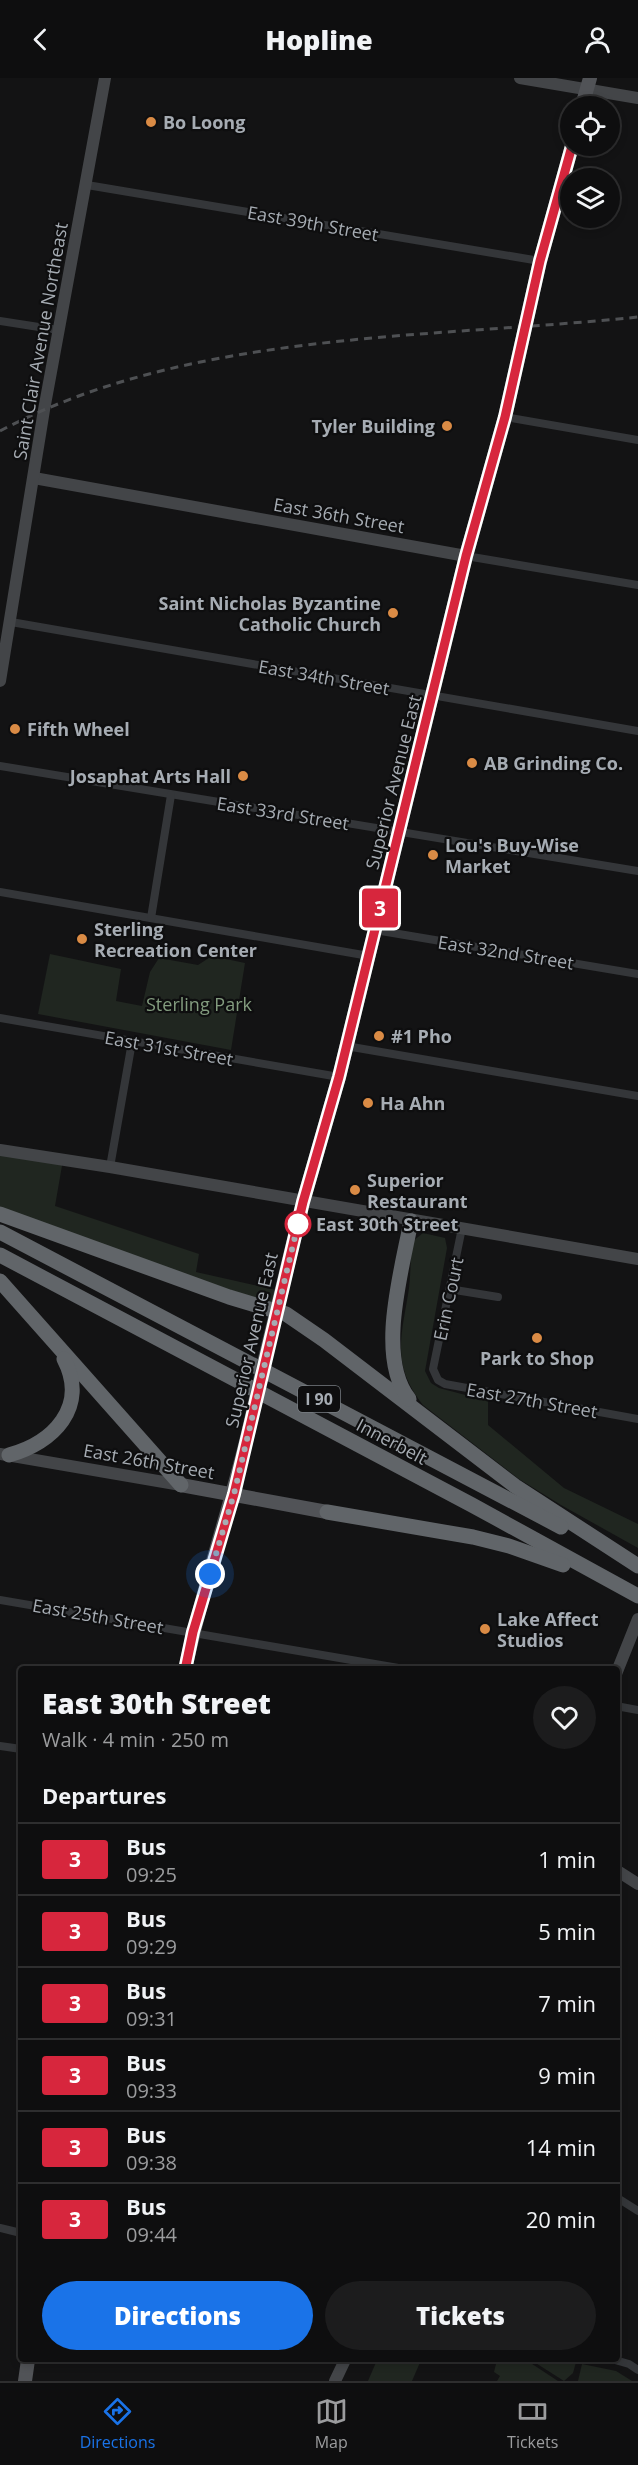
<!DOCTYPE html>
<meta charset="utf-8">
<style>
:root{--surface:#0e0e0f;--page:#1c1c1d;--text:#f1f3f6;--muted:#9b9c9e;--line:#2e2e2f;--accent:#1a73e8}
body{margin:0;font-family:"Open Sans",sans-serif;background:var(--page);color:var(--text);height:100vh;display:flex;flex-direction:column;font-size:22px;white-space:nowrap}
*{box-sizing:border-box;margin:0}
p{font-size:20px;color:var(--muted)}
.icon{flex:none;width:33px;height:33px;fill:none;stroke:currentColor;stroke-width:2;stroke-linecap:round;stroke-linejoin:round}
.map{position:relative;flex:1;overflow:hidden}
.details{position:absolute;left:18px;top:1588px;width:602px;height:696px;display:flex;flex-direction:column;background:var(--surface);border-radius:6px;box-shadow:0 3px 9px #0003,0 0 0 2px var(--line)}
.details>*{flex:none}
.badge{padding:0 12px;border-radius:4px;font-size:21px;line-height:39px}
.buttons{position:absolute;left:560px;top:18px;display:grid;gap:12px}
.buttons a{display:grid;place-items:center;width:60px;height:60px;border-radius:50%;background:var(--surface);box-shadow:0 3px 9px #0003,0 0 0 2px var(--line);font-size:30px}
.you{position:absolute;width:30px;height:30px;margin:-15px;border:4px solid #fff;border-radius:50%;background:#1a73e8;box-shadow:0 0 0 9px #1a73e833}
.map>.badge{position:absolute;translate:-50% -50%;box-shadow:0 0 0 3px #fff}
h2{padding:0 24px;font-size:22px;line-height:54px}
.round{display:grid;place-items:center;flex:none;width:63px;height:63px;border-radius:32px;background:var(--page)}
.overview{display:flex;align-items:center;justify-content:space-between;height:102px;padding:0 24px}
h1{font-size:28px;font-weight:800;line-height:45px}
.cta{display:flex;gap:12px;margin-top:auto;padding:12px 24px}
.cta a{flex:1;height:69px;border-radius:36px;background:var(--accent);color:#fff;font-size:24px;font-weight:800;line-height:69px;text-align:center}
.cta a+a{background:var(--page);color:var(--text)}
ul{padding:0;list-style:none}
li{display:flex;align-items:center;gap:18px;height:72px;padding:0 24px;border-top:2px solid var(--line)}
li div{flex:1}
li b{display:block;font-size:22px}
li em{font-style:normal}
li .badge{min-width:66px;font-weight:700;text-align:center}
header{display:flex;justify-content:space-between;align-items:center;height:78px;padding:0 24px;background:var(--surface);font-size:27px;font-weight:800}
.tab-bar{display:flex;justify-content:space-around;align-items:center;height:84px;border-top:2px solid var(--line);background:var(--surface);font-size:16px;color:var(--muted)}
.tab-bar a{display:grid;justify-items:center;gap:3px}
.tab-bar .selected{color:var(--accent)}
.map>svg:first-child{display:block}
.green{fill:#202620}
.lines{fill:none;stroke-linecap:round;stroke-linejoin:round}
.street{stroke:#343639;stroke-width:8}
.secondary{stroke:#434548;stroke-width:12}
.primary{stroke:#515357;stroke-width:14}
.highway{stroke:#616569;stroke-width:15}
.rail{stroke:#4e5053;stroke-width:3;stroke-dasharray:8 6;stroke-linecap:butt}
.primary-bridge{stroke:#515357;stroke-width:14}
.line-casing{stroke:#fff;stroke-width:14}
.line{stroke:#d7263d;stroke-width:9}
.walk{stroke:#a6acb3;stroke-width:6;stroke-dasharray:0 10.8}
.poi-dot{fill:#da8b45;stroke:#0e0e0f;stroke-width:2}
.stop-dot{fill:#fff;stroke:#d7263d;stroke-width:3}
.labels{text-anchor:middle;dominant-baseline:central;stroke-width:4.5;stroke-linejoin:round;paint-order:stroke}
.shield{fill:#0e0e0f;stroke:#787d82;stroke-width:1.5}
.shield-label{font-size:16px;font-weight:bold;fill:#a6acb3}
.poi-label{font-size:18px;font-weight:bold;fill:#a6acb3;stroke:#0e0e0f;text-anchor:start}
.street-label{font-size:18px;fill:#a6acb3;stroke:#0e0e0f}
.park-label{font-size:18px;fill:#839c7f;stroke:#0e0e0f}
.stop-label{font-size:18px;font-weight:bold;fill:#a6acb3;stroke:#0e0e0f;text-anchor:start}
</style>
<header><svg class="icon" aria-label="back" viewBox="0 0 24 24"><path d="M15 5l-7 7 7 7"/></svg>Hopline<svg class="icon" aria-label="person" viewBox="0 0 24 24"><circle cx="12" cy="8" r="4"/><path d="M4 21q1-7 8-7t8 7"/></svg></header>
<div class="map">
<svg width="638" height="2303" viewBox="0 0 638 2303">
<rect width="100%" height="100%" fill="#131314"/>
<g class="green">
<path d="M50,876L121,891L116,923L142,928L150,894L159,880L198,887L212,878L245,885L231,972L38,936Z"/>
<path d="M0,1072L63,1082L55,1128L199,1176L196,1194L281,1213L277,1231L0,1136Z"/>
<path d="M423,1155L445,1160L447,1170L425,1293L431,1305L439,1310L488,1323V1347L564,1410L638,1446V1470L561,1427L519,1401L423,1327C390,1285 402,1257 409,1210C411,1194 410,1178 413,1163Z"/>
<path d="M377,2282H421L412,2303H368Z"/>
<path d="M497,2282H526L558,2303H497L500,2298L494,2294Z"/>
<path d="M531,2282H565L576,2284L573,2295L564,2303Z"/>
<path d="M582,2286L616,2293L632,2303H578Z"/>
</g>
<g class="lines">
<g class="street">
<path d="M87,107L540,183"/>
<path d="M0,243L58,252"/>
<path d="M505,339L638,362"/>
<path d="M466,478L638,507"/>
<path d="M11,544L638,653"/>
<path d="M0,688L638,793"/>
<path d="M0,814L369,878"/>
<path d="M151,840L171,717"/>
<path d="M375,852L638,896"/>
<path d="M0,940L339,999"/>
<path d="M346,968L638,1018"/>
<path d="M110,1089L132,964"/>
<path d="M462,1150L433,1291L438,1302L445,1306L638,1341"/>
<path d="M449,1211L498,1219"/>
<path d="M0,1522L410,1592"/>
<path d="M616,1628L638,1632"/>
<path d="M0,1668L21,1671"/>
<path d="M616,2119L638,2133"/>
<path d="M0,2150L21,2155"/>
<path d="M615,2282L629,2286L638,2292"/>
</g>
<g class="secondary">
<path d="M520,0L638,20"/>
<path d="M34,400L466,478"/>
<path d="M0,603L44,332L105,0"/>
<path d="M0,1072L110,1089L638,1181"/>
<path d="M0,1376L181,1407"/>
<path d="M616,1596L638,1541"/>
<path d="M616,1792L638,1806"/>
<path d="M335,2303L345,2282"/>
</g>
<g class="primary">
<path d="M582,28L590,0"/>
<path d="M264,1285L303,1124L339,999L466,478L505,339L540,183L572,68"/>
<path d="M181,1407L327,1434"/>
<path d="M185,1592C202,1511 230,1432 249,1351"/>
<path d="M25,2303L28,2282"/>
</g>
<g class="highway">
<path d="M0,1136L229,1219L286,1236L324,1262L515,1408L638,1488"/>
<path d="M0,1154L561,1449"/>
<path d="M0,1177L472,1427L638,1518"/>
<path d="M0,1203L181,1407"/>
<path d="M409,1321C376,1279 402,1192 411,1143"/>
<path d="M9,1377C53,1365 89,1329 64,1281"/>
<path d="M327,1434L473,1459L509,1468L563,1487"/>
</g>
<path class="rail" d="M0,353C190,252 428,261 638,239"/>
<path class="primary-bridge" d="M249,1351L264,1285"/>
</g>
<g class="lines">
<defs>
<path id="line" d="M185,1592L193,1554L234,1416L303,1124L339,999L466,478L505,339L540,183L572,68"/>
</defs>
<use href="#line" class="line-casing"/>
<use href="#line" class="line"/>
<path class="walk" d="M210,1496L234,1416L298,1146"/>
</g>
<g class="poi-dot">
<circle cx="151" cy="44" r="6"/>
<circle cx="447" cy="348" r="6"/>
<circle cx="393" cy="535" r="6"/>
<circle cx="15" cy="651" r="6"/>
<circle cx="472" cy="685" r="6"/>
<circle cx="243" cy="698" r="6"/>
<circle cx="433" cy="777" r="6"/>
<circle cx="82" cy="861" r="6"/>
<circle cx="379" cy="958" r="6"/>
<circle cx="368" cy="1025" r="6"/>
<circle cx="355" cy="1112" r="6"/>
<circle cx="537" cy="1260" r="6"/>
<circle cx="485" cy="1551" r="6"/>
</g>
<circle class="stop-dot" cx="298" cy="1146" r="12"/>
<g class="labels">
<rect class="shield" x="298" y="1308" width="42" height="26" rx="4.5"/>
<g class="shield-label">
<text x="319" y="1321">I 90</text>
</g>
<g class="poi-label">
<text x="163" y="44">Bo Loong</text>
<text x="435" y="348" text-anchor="end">Tyler Building</text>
<text x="381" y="525" text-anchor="end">Saint Nicholas Byzantine<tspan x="381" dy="21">Catholic Church</tspan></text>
<text x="27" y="651">Fifth Wheel</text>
<text x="484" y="685">AB Grinding Co.</text>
<text x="231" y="698" text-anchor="end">Josaphat Arts Hall</text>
<text x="445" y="767">Lou's Buy-Wise<tspan x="445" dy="21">Market</tspan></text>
<text x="94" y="851">Sterling<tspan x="94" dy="21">Recreation Center</tspan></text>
<text x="391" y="958">#1 Pho</text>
<text x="380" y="1025">Ha Ahn</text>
<text x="367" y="1102">Superior<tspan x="367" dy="21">Restaurant</tspan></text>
<text x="537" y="1280" text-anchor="middle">Park to Shop</text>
<text x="497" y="1541">Lake Affect<tspan x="497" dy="21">Studios</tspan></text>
</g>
<g class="street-label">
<text transform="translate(313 145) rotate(10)">East 39th Street</text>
<text transform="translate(40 263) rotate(-80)">Saint Clair Avenue Northeast</text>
<text transform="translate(339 437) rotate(10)">East 36th Street</text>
<text transform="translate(324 599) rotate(10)">East 34th Street</text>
<text transform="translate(393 704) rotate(-76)">Superior Avenue East</text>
<text transform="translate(283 735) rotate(9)">East 33rd Street</text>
<text transform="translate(506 874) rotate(9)">East 32nd Street</text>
<text transform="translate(169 970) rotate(10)">East 31st Street</text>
<text transform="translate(448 1221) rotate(-78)">Erin Court</text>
<text transform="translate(251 1262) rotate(-77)">Superior Avenue East</text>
<text transform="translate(532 1322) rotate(10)">East 27th Street</text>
<text transform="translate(392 1363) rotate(28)">Innerbelt</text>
<text transform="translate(149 1383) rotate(10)">East 26th Street</text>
<text transform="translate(98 1538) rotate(10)">East 25th Street</text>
</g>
<g class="park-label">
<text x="199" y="926">Sterling Park</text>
</g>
<g class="stop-label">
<text x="316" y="1146">East 30th Street</text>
</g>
</g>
</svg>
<div class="buttons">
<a><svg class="icon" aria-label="locate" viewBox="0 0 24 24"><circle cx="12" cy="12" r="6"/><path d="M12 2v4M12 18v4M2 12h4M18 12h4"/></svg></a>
<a><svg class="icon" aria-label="layers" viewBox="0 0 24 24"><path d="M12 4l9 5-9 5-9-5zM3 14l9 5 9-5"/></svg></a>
</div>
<div class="you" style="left:210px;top:1496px"></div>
<b class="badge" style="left:380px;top:830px;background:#d7263d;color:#fff">3</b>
<section class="details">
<div class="overview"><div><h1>East 30th Street</h1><p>Walk · 4 min · 250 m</p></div><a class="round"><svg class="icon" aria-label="heart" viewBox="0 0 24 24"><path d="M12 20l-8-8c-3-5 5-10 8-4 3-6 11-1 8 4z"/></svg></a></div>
<h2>Departures</h2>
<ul>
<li><span class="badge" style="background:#d7263d;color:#fff">3</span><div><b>Bus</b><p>09:25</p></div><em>1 min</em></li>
<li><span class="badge" style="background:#d7263d;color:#fff">3</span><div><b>Bus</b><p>09:29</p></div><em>5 min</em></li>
<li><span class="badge" style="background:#d7263d;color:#fff">3</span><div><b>Bus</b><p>09:31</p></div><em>7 min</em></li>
<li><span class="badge" style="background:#d7263d;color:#fff">3</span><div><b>Bus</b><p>09:33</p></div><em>9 min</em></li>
<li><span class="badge" style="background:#d7263d;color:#fff">3</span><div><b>Bus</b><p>09:38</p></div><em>14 min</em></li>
<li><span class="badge" style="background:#d7263d;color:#fff">3</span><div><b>Bus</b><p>09:44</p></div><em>20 min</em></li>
</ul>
<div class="cta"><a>Directions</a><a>Tickets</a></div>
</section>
</div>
<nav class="tab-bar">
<a class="selected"><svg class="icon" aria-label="directions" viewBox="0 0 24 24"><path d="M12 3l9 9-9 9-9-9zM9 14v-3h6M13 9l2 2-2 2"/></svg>Directions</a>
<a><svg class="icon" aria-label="map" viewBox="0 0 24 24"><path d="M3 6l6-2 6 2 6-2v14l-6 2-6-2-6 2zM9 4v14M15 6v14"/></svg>Map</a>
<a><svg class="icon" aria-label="tickets" viewBox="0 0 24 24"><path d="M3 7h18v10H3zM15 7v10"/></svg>Tickets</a>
</nav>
